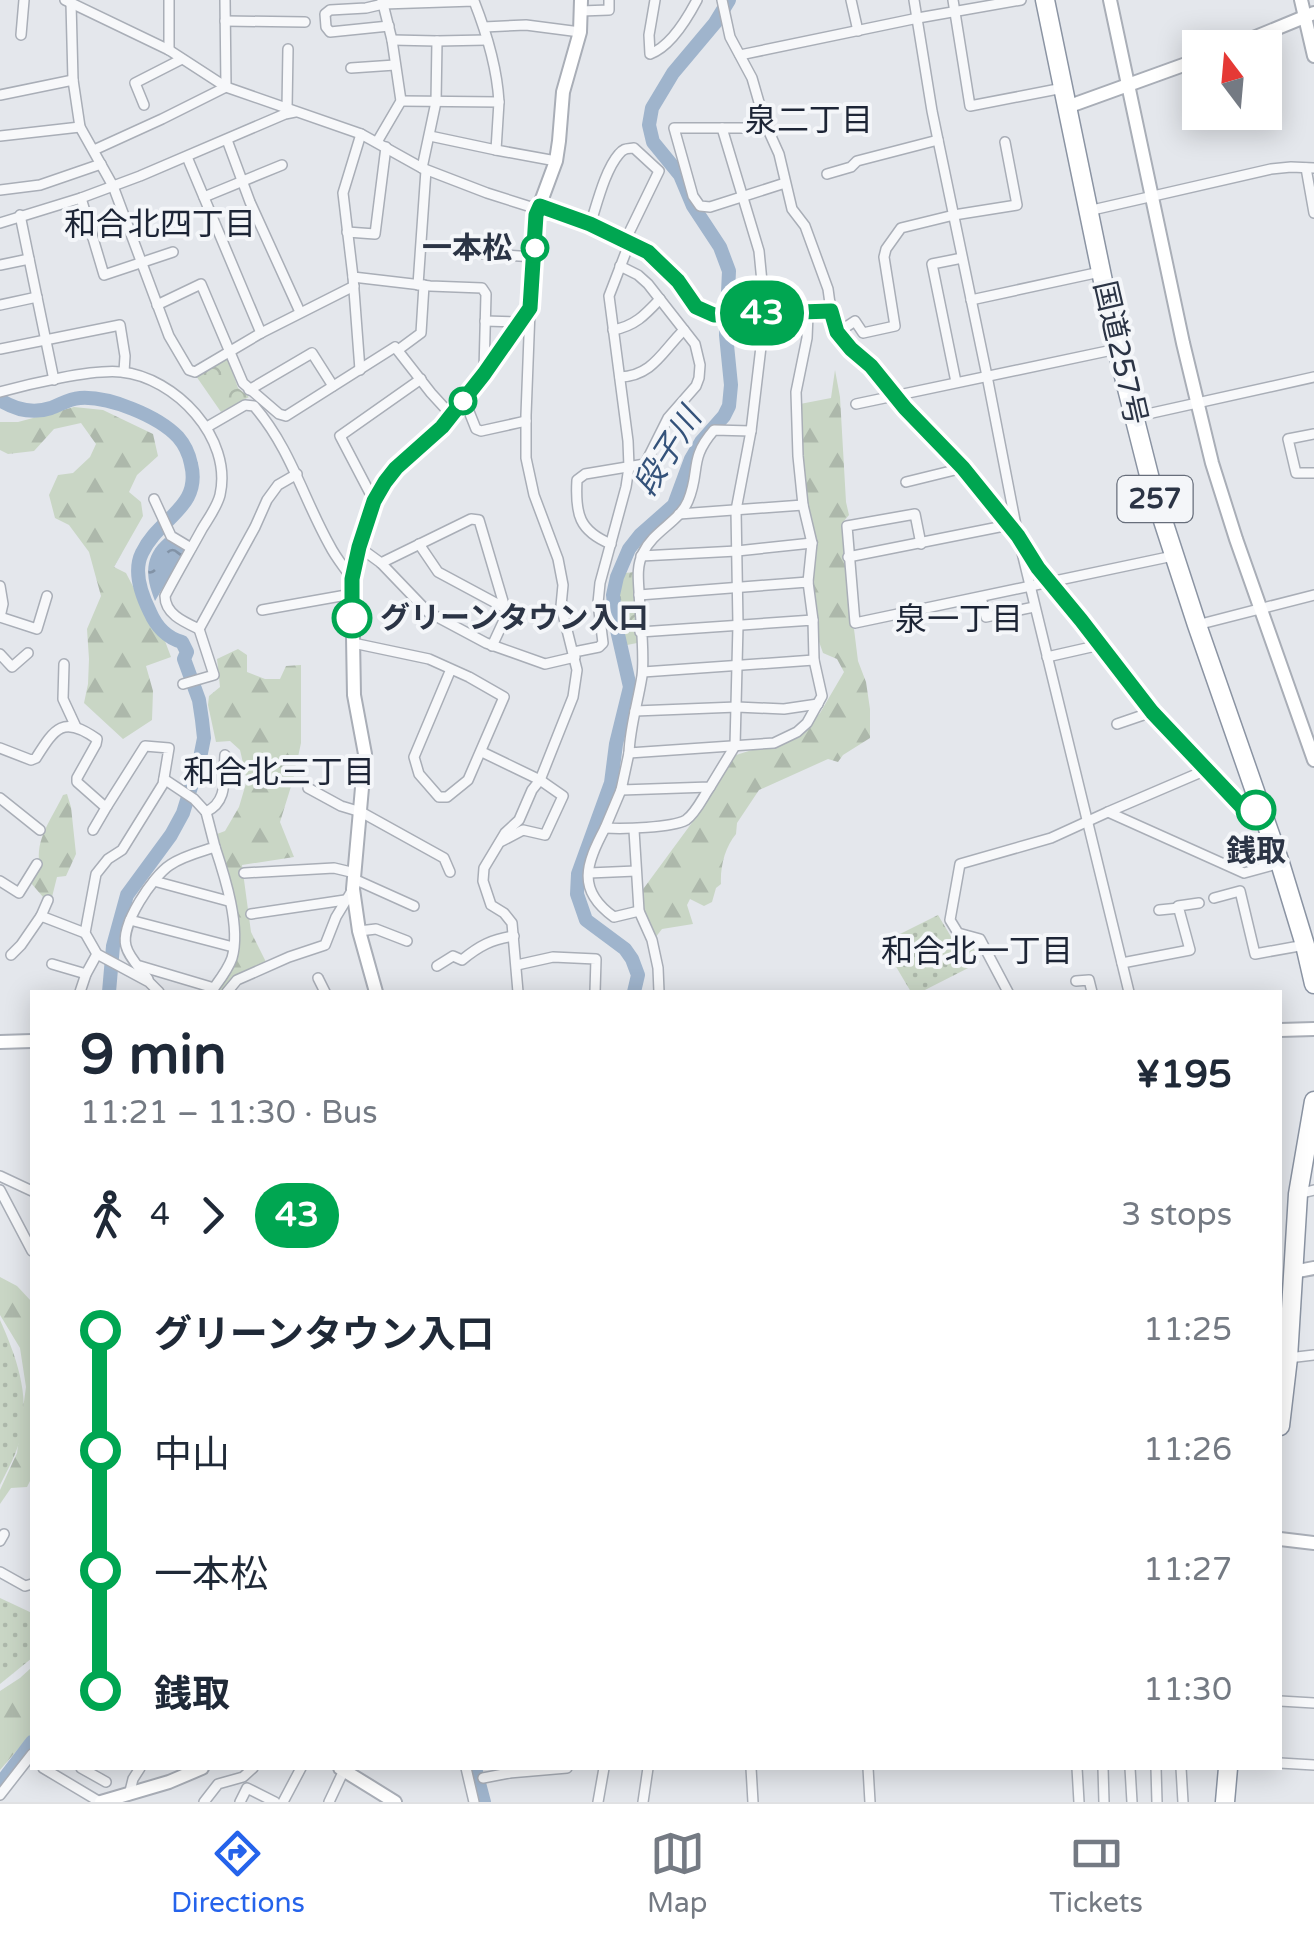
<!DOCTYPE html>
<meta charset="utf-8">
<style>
:root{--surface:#fff;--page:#f6f6f7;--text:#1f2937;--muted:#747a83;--line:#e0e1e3;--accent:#2563eb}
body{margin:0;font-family:"Varela Round","Noto Sans JP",sans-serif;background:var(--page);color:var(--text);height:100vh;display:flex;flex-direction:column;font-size:38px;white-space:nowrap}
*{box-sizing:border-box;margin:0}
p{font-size:32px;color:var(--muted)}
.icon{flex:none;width:55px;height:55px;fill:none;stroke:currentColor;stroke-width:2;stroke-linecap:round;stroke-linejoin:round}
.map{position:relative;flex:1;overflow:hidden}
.panel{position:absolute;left:30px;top:990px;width:1252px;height:780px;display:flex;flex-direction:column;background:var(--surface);border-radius:0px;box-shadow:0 5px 25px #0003}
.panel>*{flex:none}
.badge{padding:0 20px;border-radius:32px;font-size:35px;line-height:65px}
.needle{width:65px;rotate:344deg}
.buttons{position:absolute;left:1182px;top:30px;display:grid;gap:20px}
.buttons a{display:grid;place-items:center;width:100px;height:100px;border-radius:0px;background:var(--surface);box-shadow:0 5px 25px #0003;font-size:50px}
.map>.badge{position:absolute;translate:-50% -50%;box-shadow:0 0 0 5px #fff}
.legs{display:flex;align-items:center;gap:15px;height:110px;padding:0 50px;font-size:32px}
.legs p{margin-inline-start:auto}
.head{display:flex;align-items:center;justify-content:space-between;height:170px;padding:0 50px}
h1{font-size:55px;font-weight:700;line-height:75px}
ul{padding:0 50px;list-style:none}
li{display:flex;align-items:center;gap:35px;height:120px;font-size:38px}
li i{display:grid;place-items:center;width:15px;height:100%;margin:0 12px;background:currentColor}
li i::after{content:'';width:25px;height:25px;margin:-12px;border:8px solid;border-radius:50%;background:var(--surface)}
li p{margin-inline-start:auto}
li:first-child i{background:linear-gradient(#0000 50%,currentColor 0)}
li:last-child i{background:linear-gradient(currentColor 50%,#0000 0)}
.tabs{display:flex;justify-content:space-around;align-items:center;height:140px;border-top:2px solid var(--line);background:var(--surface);font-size:28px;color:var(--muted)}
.tabs a{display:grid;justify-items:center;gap:5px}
.tabs .active{color:var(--accent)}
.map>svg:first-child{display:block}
.grass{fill:url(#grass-dots)}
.forest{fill:url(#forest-firs)}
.park{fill:url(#park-crowns)}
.water{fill:url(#water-ripples)}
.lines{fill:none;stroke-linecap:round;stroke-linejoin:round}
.river{stroke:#9fb4cc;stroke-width:14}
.street-casing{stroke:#a9aeb7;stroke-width:12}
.secondary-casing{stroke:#a9aeb7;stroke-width:16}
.highway-casing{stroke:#8b94a3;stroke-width:21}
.street{stroke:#f7f8fa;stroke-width:9}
.secondary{stroke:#fff;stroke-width:12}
.highway{stroke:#fff;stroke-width:18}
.line-1-casing{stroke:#fff;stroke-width:22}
.line-1{stroke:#00a651;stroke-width:15}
.stop-1-dot{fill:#fff;stroke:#00a651;stroke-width:5}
.labels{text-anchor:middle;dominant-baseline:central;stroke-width:8;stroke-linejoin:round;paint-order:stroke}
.shield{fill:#f4f6f9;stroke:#676e7b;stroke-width:2.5}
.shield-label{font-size:28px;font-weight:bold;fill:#2b3445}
.stop-label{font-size:30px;font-weight:bold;fill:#2b3445;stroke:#f4f6f9;text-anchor:end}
.street-label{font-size:30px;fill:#2b3445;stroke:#f4f6f9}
.neighbourhood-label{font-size:32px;fill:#1d2536;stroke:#f4f6f9}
.water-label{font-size:32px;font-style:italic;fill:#34527a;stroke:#f4f6f9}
</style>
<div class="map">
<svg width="1314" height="1802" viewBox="0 0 1314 1802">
<defs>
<pattern id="grass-dots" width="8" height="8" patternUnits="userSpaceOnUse" patternTransform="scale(2.5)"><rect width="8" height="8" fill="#c9d6c5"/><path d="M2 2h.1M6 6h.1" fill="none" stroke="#adb8ab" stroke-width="1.8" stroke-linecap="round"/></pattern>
<pattern id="forest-firs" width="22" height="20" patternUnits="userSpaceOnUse" patternTransform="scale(2.5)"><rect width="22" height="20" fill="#c9d6c5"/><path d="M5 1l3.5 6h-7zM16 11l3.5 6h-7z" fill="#adb8ab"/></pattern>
<pattern id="park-crowns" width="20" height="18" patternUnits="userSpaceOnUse" patternTransform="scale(2.5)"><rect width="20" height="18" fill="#c9d6c5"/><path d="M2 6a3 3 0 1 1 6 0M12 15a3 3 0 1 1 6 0" fill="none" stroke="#adb8ab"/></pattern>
<pattern id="water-ripples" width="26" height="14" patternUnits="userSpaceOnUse" patternTransform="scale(2.5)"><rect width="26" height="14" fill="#9fb4cc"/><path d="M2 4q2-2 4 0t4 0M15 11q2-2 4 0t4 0" fill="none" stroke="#8293a7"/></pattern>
</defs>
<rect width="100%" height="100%" fill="#e4e7ec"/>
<g class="grass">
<path d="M938,915L953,940L972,944L980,962L921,992H911L882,943Z"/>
<path d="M0,1320C16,1356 30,1394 21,1434C18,1452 8,1469 0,1485Z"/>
<path d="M0,1598L32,1613V1658L0,1684Z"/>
</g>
<g class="forest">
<path d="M835,370L840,397L846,502L849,515L844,521L845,539L843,550L847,573L851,626L854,629L858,661L866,682L870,709V738L843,755L838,762L828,759L759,790L737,823L736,834C725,847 720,867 721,884L716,888L712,902L704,906L690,899L687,905L693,924L662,929L655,938L643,912L641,892L691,824L736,755L752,750L775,747L797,737L820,713L844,672L837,659L823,653L817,636L812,583L816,544L812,518L805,499L800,444V404L831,398Z"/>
<path d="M74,407L103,410L153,434L158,456L137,475L129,492L141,502L143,516L114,567L126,573L152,623L165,641L171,657L146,666L153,691L152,720L123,739L84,703L88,684L89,659L87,629L101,596L89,552L69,525L55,518L49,495L58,475L73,473L90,457L96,444L81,423L54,429L34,451L8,454L0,450V422H18Z"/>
<path d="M238,649L247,655V672L265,679H280L286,666L301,665V743L293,780L280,822L294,857L242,865L251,932L267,964L228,984L222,992H213L239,952L230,882L217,834L225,831L239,807L247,780L240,750L230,741L216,742L208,705L209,696L220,687L217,659Z"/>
<path d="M67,794L71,807L76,854L66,876L57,877L52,897H43L31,883L40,865C34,840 53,817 63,795Z"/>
<path d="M0,1277L17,1286L32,1302V1477L27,1487L11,1488L0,1504V1490L17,1453L26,1387L20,1348L0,1315Z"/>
<path d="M32,1667V1733L0,1770V1691L20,1678Z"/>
</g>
<g class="park">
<path d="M228,359L238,388L249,397L221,412L196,376Z"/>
<path d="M635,572L637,643L627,645C616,623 617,596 625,573Z"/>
</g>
<path class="water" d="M165,538L185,551L155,601C145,576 144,556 165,538Z"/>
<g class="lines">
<g class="river">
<path d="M0,400C16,410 33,414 51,408C62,404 68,399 80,398C109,396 158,416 178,437C185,445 189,454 191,464C202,508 158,518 142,553C133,571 141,594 150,612C156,626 167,638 182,642L187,652L184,659L199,700L202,720L204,738L200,758L183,813L171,835L127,895L113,946L109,992"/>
<path d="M634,992L638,975L632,959L625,949L586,920L577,894L578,874L611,783L616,744L630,687L617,630L613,595L617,577L629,549L640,535L674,505L691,459L701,442L724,416L729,406L731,385L726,335L729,271L720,247L693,206L680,175L653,142L649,125L652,108L673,73L715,23L729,0"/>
<path d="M475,1768L484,1802"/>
<path d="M0,1784L32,1742"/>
</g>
<defs>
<g id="street">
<path d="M65,0L169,50L226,87L361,134L422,168L487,193L531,207L540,206L548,208L590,225L649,252L665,267L696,307L714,315L831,311"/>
<path d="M655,0L649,35L650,54C670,47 687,19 697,0"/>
<path d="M722,0L730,37L752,78L765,123L779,154L792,209L805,226L828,289L831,311L837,333L851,349L871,366L905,408L963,468L1018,536L1038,567L1081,619L1152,712L1241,807L1252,811L1262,809"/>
<path d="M851,0L858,31"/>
<path d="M914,0L932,111L987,376L1018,536L1129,992"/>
<path d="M953,0L970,106L1063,88"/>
<path d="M71,3L73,80L80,127L113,186L169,336L189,370L195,372L261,333L354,286"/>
<path d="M581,11L609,10V0"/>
<path d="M225,21L305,22"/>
<path d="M389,26L330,32L326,27L325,14L330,10L366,8L383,4L474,1C487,34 497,67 499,102"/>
<path d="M484,27L526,25L580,32"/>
<path d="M21,35L24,0"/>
<path d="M392,40L437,41L487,40"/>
<path d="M169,50V0"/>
<path d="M740,55L918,18L1021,0"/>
<path d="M351,68L395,65"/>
<path d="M0,95L73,80"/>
<path d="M401,101L499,102L496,150L556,161"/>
<path d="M144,105L135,83L182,59"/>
<path d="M287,108L288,49"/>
<path d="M722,128H674L693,196L700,206L710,207L785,183"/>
<path d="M0,136L80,127"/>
<path d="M430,136L496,150"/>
<path d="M227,140L250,202L300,312"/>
<path d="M377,142L401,101L392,40L382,0"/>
<path d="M94,150L162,119L226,87L225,0"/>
<path d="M187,157L261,333"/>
<path d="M422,168L436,102L437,41"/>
<path d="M1306,168L1314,213"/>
<path d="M827,174L851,167L857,161L938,140"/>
<path d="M0,190L40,185L101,164"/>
<path d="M204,197L282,165"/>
<path d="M81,198L104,275L173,252"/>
<path d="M1088,211L1271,169L1291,167L1314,168"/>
<path d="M20,215L54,380"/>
<path d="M0,223L81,198L140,176L285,114L295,112"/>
<path d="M590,225C597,204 605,170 619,154C624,148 626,149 634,148L659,171L625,241"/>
<path d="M347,232L375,234L386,147"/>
<path d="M458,252L534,257"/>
<path d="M0,265L29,259"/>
<path d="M353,277L430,286L482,288L486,294L484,371"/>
<path d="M418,285L426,170"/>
<path d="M971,300L1100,272"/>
<path d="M0,305L37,297"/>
<path d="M157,305L201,284L243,383L279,414L286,416L395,347L431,393L452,416"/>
<path d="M485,321L521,322"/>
<path d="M613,330C635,326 645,315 660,299"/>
<path d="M837,333L855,321L863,333L895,326L884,257L886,249L901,228L954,215L1017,205L1005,142"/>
<path d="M0,349L120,325L125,356L124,372"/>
<path d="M398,350L421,333L424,285"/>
<path d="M360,370L353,277L343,193L361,134"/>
<path d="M620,377C653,376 663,350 684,330"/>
<path d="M956,382L932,264L962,258"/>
<path d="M249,390L312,353L333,386"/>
<path d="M0,392C29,384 92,369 121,372C175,377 233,438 220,495C217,507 208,519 202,529C190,551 177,573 165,596C165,614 184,622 199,629L255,527L267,500L278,485L297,474"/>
<path d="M464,399L476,429L481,431L526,421"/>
<path d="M856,404L1117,349"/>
<path d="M1134,417L1314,377"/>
<path d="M207,427L245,405L254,406C291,449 303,498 330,546C336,558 345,568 352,579"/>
<path d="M1314,434L1288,439L1296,473H1314"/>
<path d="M906,482L963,468"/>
<path d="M154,499L171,536L191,548"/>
<path d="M374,501L340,436L421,379"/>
<path d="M679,514L803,505"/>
<path d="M419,544L438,572L505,608"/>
<path d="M611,544C579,531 575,514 577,480L585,474L645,464L668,418L696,386L699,378L700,365L695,344L648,284L638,275L620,266"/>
<path d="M921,544L915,514L847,526L855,623L1173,556"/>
<path d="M359,547L381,563L428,612L486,643L545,664L575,657"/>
<path d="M641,556L737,551L812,543"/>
<path d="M848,557L1009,525"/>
<path d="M381,563L471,519L479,520L505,608V618L492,646"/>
<path d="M808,582L812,543L803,505L798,456L796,392L807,338L808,314"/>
<path d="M0,586L3,604L0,617"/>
<path d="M639,595L808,582L813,620"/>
<path d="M981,597L986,617L1034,607"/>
<path d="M262,610L352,594"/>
<path d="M0,617L37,629L47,596"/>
<path d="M1197,625L1314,595"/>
<path d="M640,632L813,620L814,660L822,696L807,723L797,732L774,743L629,753C630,726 638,702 642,676C645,652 640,616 639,591C638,577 637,565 643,553C653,531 679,522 688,501C701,470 688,460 714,430L751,431"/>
<path d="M353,643L429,659L469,677L504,697L468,780L447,797H439L419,774L414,757L451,669"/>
<path d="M574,652L599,647L603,643L598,603L600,583L626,487L629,467L628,441L609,296L629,244"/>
<path d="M0,654L12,667L28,653"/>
<path d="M1047,657L1100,645"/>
<path d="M64,664L63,699L76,727"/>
<path d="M643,672L814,660"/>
<path d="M183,684L214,675L199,629"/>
<path d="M635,711L737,707L784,709L818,704"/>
<path d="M1117,724L1152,712"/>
<path d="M0,748L31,760L36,758C55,728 63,715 97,739L96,744L77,778V782L103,805L107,806L145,746L169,748L163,784L122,850L108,859L96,874L85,933L97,954L149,982L159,992"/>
<path d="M482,752L540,780L563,796L545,835L523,830L502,841"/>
<path d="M629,753L621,790L710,787L735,746L738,625L736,510L751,431L765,313L759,251L722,128H752L765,123"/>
<path d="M308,788L341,806L361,812L444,858L450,872"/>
<path d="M621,790L605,828C623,829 671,828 686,820C696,813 703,797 710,787"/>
<path d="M0,798L40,830"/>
<path d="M206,812C229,801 223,778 225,755"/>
<path d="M1108,812L1206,770"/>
<path d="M605,828C586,864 576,890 614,917L639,911"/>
<path d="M93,830L107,806"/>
<path d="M634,830L639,911L652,940L658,968L659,992"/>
<path d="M244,873L334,868L355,873"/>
<path d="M589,873L636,871"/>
<path d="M354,879L414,906"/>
<path d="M0,881L19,893L37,864"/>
<path d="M154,881L228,901"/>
<path d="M1214,898L1240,891L1255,954L1305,945"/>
<path d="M1159,910L1179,908"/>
<path d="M251,914L345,900"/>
<path d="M41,916L48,900"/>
<path d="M130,920L233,947"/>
<path d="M359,931L376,929L407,941"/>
<path d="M11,955L21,945L41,916L85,933"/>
<path d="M1122,963L1190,950L1178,906L1199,903"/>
<path d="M52,964L86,974"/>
<path d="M517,965L553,957L596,959L595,992"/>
<path d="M140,966L214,988"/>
<path d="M437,966L453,956L462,960C479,946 492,939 514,936"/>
<path d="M318,978L325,992"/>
<path d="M148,979C141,969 129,958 126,946C120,925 153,876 170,865C183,856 200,852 215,847L206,812L194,799L164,779"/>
<path d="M1076,981L1089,980L1092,992"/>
<path d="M80,992L86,974L97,954"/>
<path d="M211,992C218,982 228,970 232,958C241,927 225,877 215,847"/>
<path d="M227,992L237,980L289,957L325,945L336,917L353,889"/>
<path d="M518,992L512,923L504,913L491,905L483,881L484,868L505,833L519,820L532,790L540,780L573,697L577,670L561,606L563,585L558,559L534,495L526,458V415L530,310"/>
<path d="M1008,992L980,939L958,933L950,920L960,864L1051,838L1108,812L1244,873L1280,863"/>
<path d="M0,1176L32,1191"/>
<path d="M0,1190L32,1251"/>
<path d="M1298,1194L1314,1190"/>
<path d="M1288,1358L1314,1355"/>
<path d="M0,1541L4,1534"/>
<path d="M0,1572L25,1586L32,1584"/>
<path d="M1280,1701L1314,1703"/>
<path d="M1280,1763L1314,1765"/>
<path d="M43,1768L100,1802"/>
<path d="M81,1768L106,1782"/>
<path d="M466,1768L474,1802"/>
<path d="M508,1768L509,1773L567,1768"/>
<path d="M751,1768L753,1802"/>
<path d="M868,1768L870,1802"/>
<path d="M1077,1768L1079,1802"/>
<path d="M1103,1768L1104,1802"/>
<path d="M1130,1768L1132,1802"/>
<path d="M1156,1768L1157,1802"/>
<path d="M1181,1768L1183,1802"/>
<path d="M483,1778L509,1773"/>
<path d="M0,1795L32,1754"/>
<path d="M129,1795L133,1779L140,1768"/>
<path d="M204,1802L218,1784L243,1777L253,1768"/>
<path d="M240,1802L247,1788L275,1802"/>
<path d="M283,1802L301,1768"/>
<path d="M329,1802L344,1770"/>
<path d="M598,1802L604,1768"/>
<path d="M643,1802L648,1768"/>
</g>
<g id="secondary">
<path d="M1110,0L1183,343L1212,463L1236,539L1314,760"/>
<path d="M1301,0L1314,56"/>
<path d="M1229,48L1314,13"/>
<path d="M1067,107L1200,59"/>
<path d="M376,992L359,931L353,889L365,754L354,695L352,579L368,517L385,482L396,467L436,434L452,416L530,308L536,215L556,161L559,141L563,92L580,32L581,0"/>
<path d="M1280,1030L1314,1029"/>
<path d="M0,1042L32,1041"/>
<path d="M1293,1272L1314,1268"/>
<path d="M1280,1539L1314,1543"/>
<path d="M340,1768L395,1802"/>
<path d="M101,1802L169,1782L202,1768"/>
</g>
<g id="highway">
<path d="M1045,0L1117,349L1152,487L1197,625L1280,863L1305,945L1314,984"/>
<path d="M1280,1426L1288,1358L1298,1194L1314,1101"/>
<path d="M1225,1802L1228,1768"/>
</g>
</defs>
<use href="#street" class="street-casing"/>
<use href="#secondary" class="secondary-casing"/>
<use href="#highway" class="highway-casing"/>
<use href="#street" class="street"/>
<use href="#secondary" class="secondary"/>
<use href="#highway" class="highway"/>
</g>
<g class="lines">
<defs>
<path id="line-1" d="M352,618V579L359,547L374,501L385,482L396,468L442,427L484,374L530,308L536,215L540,206L590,224L648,252L678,281L696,307L714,315L831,311L837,332L851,349L871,366L905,408L963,468L1018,536L1038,568L1081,620L1152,712L1241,806L1256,810"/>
</defs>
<use href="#line-1" class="line-1-casing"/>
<use href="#line-1" class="line-1"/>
</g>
<g class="stop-1-dot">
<circle cx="535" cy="248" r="12"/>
<circle cx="463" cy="401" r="12"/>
<circle cx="352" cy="618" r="18"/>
<circle cx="1256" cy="810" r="18"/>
</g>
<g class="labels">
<rect class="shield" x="1117.5" y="476" width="75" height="46" rx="8"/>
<g class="shield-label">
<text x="1155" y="499">257</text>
</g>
<g class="stop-label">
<text x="512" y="248">一本松</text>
<text x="380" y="618" text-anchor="start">グリーンタウン入口</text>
<text x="1256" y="851" text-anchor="middle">銭取</text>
</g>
<g class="street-label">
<text transform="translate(1120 353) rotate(77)">国道257号</text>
</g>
<g class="neighbourhood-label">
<text x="809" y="121">泉二丁目</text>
<text x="160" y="225">和合北四丁目</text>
<text x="959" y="620">泉一丁目</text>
<text x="279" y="773">和合北三丁目</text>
<text x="977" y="952">和合北一丁目</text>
</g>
<g class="water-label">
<text transform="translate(668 452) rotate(-58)">段子川</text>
</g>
</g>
</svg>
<div class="buttons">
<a><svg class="needle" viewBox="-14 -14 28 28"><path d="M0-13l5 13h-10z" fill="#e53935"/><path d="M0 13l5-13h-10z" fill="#747a83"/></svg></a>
</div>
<b class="badge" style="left:762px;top:313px;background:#00a651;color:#fff">43</b>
<section class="panel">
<div class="head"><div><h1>9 min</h1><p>11:21 – 11:30 · Bus</p></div><b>¥195</b></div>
<div class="legs"><svg class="icon" aria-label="walk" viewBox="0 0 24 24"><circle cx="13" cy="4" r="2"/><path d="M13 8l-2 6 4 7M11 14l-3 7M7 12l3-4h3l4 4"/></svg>4<svg class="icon" aria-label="forward" viewBox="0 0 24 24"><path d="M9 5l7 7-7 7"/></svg><b class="badge" style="background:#00a651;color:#fff">43</b><p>3 stops</p></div>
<ul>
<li><i style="color:#00a651"></i><b>グリーンタウン入口</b><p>11:25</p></li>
<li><i style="color:#00a651"></i><span>中山</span><p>11:26</p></li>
<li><i style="color:#00a651"></i><span>一本松</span><p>11:27</p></li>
<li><i style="color:#00a651"></i><b>銭取</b><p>11:30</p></li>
</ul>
</section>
</div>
<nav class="tabs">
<a class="active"><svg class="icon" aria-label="directions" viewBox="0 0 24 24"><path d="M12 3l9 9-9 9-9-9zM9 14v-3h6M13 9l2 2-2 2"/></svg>Directions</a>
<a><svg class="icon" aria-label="map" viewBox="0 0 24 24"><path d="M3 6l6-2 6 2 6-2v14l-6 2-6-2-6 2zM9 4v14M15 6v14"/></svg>Map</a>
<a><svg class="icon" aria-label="tickets" viewBox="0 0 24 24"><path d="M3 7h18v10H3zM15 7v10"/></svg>Tickets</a>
</nav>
